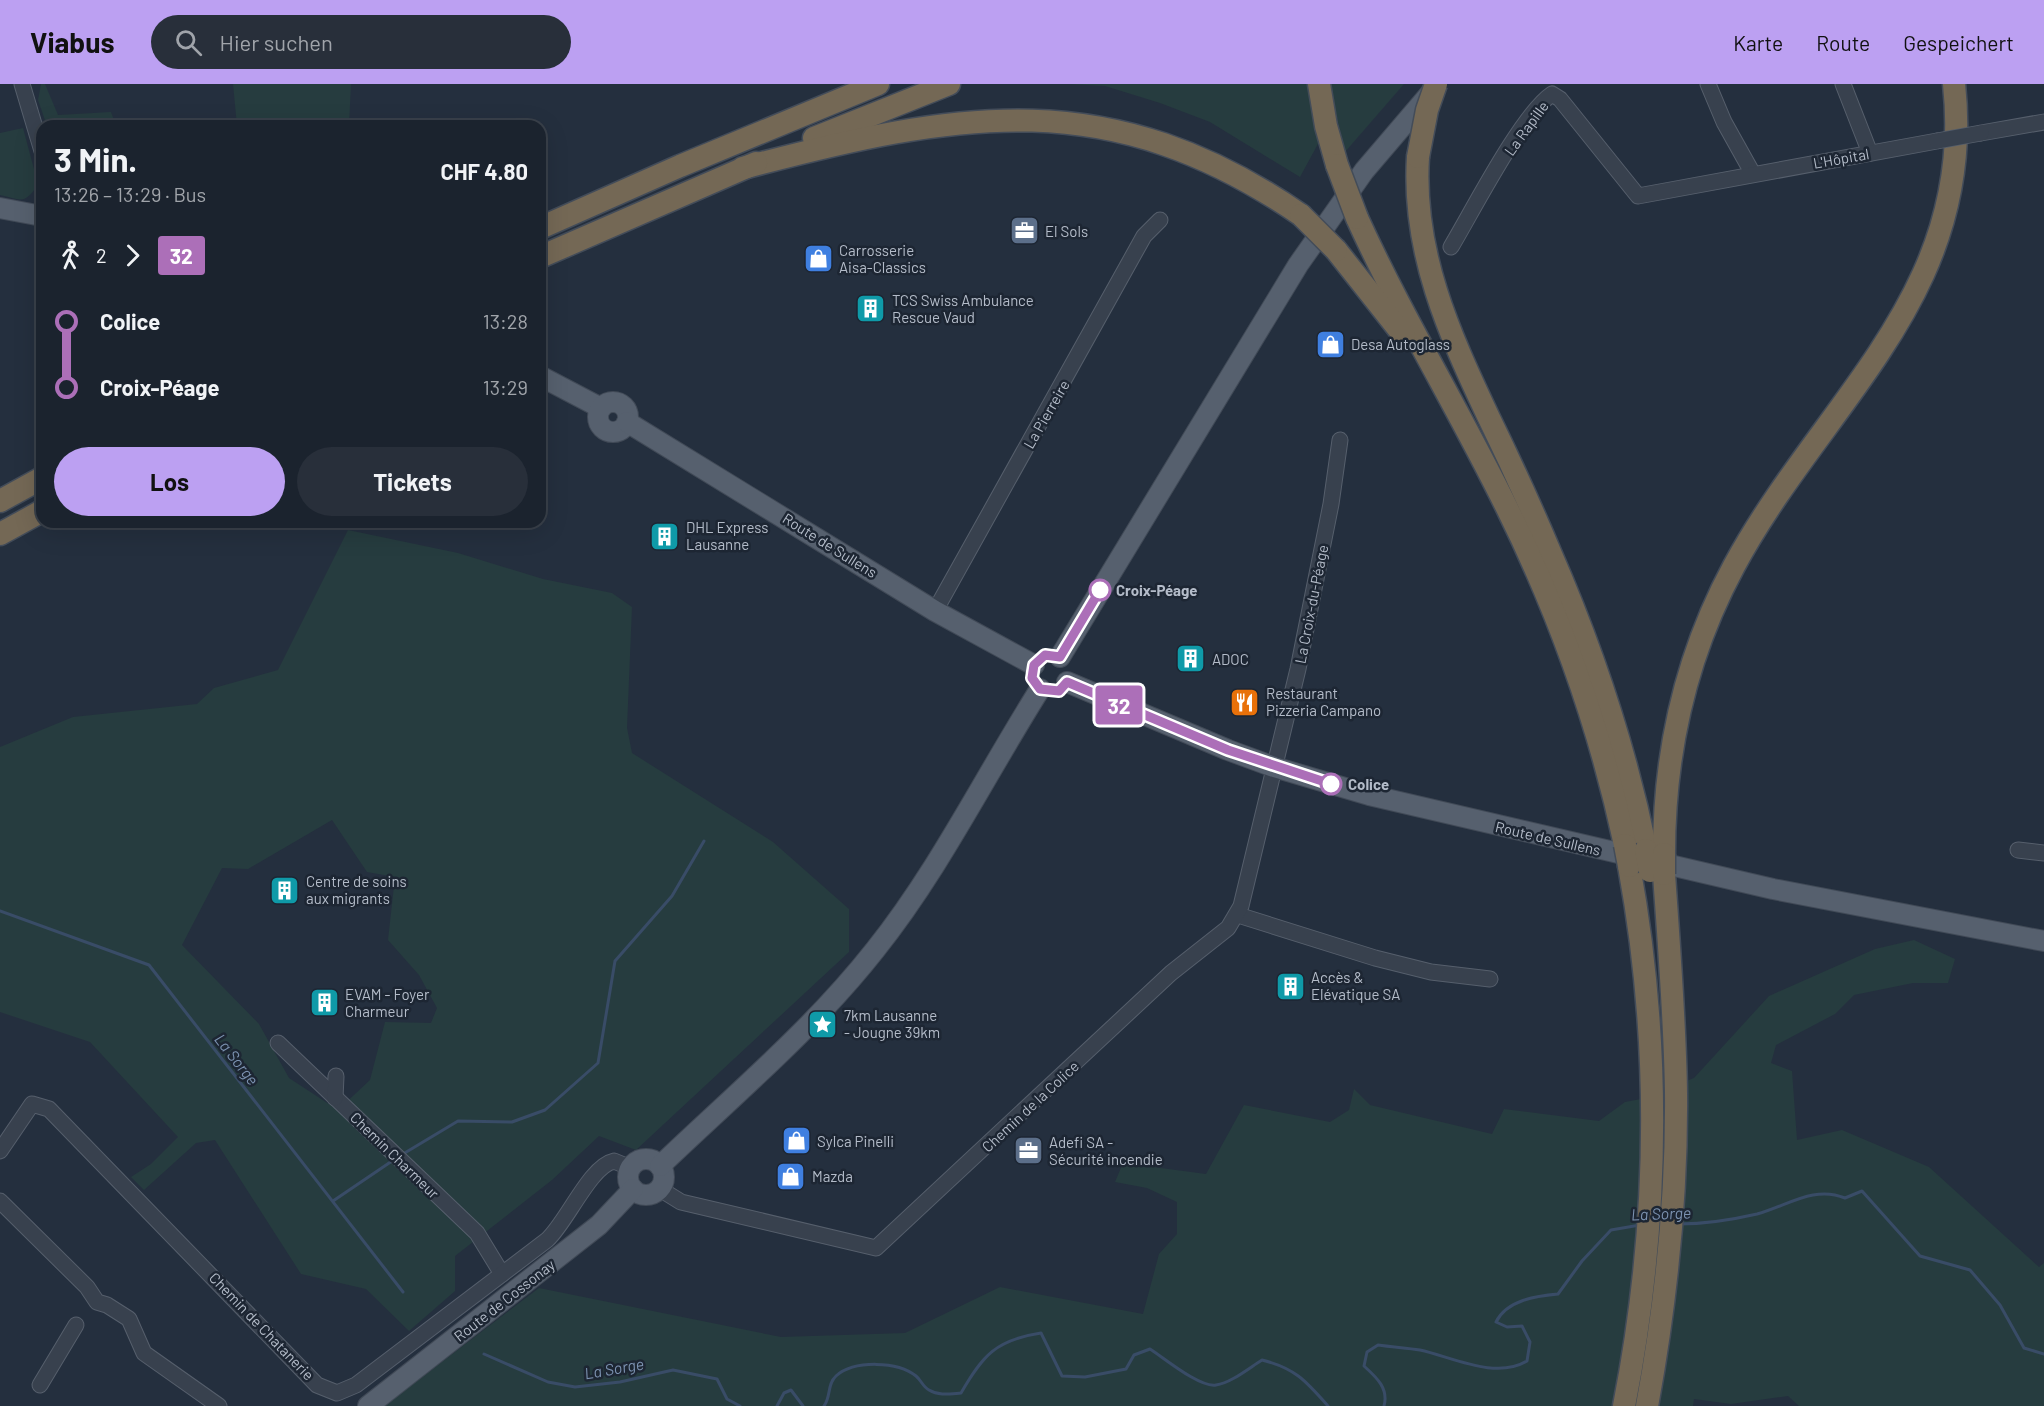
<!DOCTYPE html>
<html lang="de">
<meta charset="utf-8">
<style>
:root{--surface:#1b232e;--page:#282f3a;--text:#f1f3f6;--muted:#a0a4aa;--line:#39404a;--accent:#bca0f2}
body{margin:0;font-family:Barlow,sans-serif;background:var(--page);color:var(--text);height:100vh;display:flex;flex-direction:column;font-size:22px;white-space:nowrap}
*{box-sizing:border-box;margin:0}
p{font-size:20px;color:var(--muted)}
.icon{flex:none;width:33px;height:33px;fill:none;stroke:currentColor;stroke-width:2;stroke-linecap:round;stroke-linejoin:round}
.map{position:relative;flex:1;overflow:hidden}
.drawer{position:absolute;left:36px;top:36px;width:510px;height:408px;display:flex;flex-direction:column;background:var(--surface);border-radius:18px;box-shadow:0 6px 24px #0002,0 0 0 2px var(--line)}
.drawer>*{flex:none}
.badge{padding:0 12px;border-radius:4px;font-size:21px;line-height:39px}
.map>.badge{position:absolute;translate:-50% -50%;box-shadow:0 0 0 3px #fff}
.legs{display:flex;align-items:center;gap:9px;height:66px;padding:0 18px;font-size:20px}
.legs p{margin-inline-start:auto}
.overview{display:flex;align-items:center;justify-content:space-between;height:102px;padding:0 18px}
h1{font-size:33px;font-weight:700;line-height:45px}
.action{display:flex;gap:12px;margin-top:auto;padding:12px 18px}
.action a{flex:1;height:69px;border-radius:36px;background:var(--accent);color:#111;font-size:24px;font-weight:700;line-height:69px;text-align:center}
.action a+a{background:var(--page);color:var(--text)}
ul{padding:0 18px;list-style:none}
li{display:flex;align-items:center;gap:21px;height:66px;font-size:22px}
li i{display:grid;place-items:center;width:9px;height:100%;margin:0 8px;background:currentColor}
li i::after{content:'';width:15px;height:15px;margin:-8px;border:4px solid;border-radius:50%;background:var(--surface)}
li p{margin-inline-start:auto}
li:first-child i{background:linear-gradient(#0000 50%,currentColor 0)}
li:last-child i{background:linear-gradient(currentColor 50%,#0000 0)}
header{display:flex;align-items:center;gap:36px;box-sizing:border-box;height:84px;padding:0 30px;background:var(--accent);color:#111}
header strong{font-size:28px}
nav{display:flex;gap:33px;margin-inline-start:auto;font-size:21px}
.search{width:420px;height:54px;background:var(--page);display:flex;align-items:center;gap:15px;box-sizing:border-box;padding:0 21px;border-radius:33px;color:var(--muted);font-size:22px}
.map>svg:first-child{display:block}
.green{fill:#263c3f;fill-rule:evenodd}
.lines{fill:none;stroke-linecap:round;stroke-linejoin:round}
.stream{stroke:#394c67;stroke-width:3}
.minor-casing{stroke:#565f6c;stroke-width:17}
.major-casing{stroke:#414a57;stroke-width:22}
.highway-casing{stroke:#434c59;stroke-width:25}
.minor{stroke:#38414e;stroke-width:15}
.major{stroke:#56606e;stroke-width:20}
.highway{stroke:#746855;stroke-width:22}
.minor-bridge-casing{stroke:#565f6c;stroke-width:17;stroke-linecap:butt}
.highway-bridge-casing{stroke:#434c59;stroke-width:25;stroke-linecap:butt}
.minor-bridge{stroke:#38414e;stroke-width:15}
.highway-bridge{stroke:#746855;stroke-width:22}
.line-1-casing{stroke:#fff;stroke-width:14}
.line-1{stroke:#ac6fb8;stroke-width:9}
.stop-1-dot{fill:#fff;stroke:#ac6fb8;stroke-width:3}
.labels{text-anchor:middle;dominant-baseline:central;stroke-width:5;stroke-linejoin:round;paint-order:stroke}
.street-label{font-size:15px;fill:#b4bcc9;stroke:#1d2633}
.poi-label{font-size:15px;fill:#b4bcc9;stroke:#1d2633;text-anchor:start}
.stop-label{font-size:15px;font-weight:bold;fill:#b4bcc9;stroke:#1d2633;text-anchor:start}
.water-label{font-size:16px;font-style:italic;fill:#7c92b1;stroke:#1d2633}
</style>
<header>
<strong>Viabus</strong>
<div class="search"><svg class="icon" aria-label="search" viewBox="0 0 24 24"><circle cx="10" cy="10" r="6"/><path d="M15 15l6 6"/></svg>Hier suchen</div>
<nav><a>Karte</a><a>Route</a><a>Gespeichert</a></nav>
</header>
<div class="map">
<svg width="2044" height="1322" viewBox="0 0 2044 1322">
<rect width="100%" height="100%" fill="#242f3e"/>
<g class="green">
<path d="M41,0H45L58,31L111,28L116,42H47L38,16Z"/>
<path d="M233,0H351L349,42H237Z"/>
<path d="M1067,0H1309L1319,58L1300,93L1210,38L1160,19L1105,2Z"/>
<path d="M1329,0H1404L1345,68Z"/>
<path d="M23,44L38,100C25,121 22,116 0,111V49Z"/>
<path d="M348,446L458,469L543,495L612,509L632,523L627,644L632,669L773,758L849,825V868L636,1066L599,1052L552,1096L455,1172V1207L409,1247L366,1205L301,1190L215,1056L196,1059L144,1106L131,1093L151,1080L178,1053L90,958L0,928V663L73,633L197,620L214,604L278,586ZM332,736L367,788L395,793L388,856L419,891L437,924L431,939L385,938L370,996L338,1026L289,994L259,940L182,861L222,784L248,785Z"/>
<path d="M1914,856L1955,875L1948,899H1913L1854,911L1835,930L1776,961L1771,979L1792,987L1797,1056L1842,1046L1929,1083L2039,1183L2044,1179V1322H1799L1788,1312L1731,1320L1694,1315L1693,1322H384L539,1204L781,1253L905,1249L1000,1203L1143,1230L1159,1170L1177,1150V1118L1147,1104L1115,1098L1123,1079L1206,1090L1244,1021L1330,1038L1349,1026L1354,1005L1370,1021L1492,1050L1504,1025L1599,1037L1625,1018L1641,1015L1694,994L1769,912L1875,865Z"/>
</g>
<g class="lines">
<g class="stream">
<path d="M0,827L149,881L403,1208"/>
<path d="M403,1070L458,1037L512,1038L545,1026L598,979L615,877L672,812L704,757"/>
<path d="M333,1117L395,1075"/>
<path d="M1679,1140C1706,1140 1731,1136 1757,1130C1787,1122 1814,1101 1845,1114L1862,1107L1920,1172L1970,1186L2000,1221L2024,1264L2044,1270"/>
<path d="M484,1270L548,1298L575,1303L620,1298L673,1286L717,1295L727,1315L740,1322"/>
<path d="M777,1322L784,1309L791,1306L803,1322"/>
<path d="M824,1322C831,1313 827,1300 836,1292C854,1276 898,1277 916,1292C921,1296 923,1303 929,1306C939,1312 949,1310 961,1309C983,1271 996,1256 1041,1249L1062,1292L1085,1293L1126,1285L1134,1271L1150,1265C1164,1274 1200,1304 1216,1301C1231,1299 1249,1284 1262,1276C1295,1284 1306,1297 1328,1322"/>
<path d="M1384,1322C1389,1304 1376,1293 1364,1282L1367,1268L1378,1261C1392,1263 1406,1264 1420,1266C1452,1273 1496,1296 1527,1277L1530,1258L1522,1242L1507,1243L1496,1238C1507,1216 1536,1212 1558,1210L1582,1177L1611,1146L1640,1141"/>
</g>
<defs>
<g id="minor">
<path d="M22,0L42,67"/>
<path d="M1708,0L1724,38L1753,90"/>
<path d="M1843,0L1870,69"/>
<path d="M1981,49L2044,38"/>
<path d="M1451,163C1472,128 1522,30 1552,10L1560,15L1638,112L1937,57"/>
<path d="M935,527L1144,152L1160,136"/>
<path d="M2018,766L2044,769"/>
<path d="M1238,831L1375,874L1431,888L1490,895"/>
<path d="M278,959L477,1149L502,1190"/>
<path d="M335,1014L336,992"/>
<path d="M0,1067L32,1020L49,1025L317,1301L337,1309L356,1301L547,1156C567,1138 590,1082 614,1077L631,1084"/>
<path d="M660,1105L681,1118L876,1164L1171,889L1228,844L1241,822L1298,585L1331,420L1340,356"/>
<path d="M0,1117L87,1203L97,1218L107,1221L129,1235L144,1269L219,1322"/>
<path d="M40,1301L76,1241"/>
</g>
<g id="major">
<path d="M0,124L42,132"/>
<path d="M540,292L601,324"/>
<circle cx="613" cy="333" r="15"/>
<path d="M627,338L935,527L1034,581"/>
<path d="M1060,573L1298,181L1364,87L1434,5"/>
<path d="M1067,598L1228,666L1274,683L1369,711L1773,805L2044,857"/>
<circle cx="646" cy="1093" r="18"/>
<path d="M660,1082C733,1012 812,946 875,866C939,786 985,692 1040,605"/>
<path d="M368,1322L599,1141L633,1105"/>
</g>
<g id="highway">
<path d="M1319,0L1326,42L1337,81"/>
<path d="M814,54L949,0"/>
<path d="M1418,73C1412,168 1449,249 1488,332C1510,377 1531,423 1550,468C1592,564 1625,663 1646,766"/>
<path d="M743,84C961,26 1110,0 1301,131"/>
<path d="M1357,134C1402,233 1459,326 1507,424C1560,531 1600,644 1625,761"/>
<path d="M540,144L680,82L878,0"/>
<path d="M1336,166L1404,252"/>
<path d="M540,173L756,79"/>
<path d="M0,417L42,394"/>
<path d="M0,450L42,427"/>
<path d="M1664,770C1664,670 1686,571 1734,482C1823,317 1977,210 1954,0"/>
<path d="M1624,1322C1659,1143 1662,962 1629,782"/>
<path d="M1647,1322C1666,1219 1677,1114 1676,1009C1675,936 1669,863 1664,790"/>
</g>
</defs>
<use href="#minor" class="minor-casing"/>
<use href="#major" class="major-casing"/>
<use href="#highway" class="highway-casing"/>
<use href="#minor" class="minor"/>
<use href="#major" class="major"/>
<use href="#highway" class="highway"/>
<defs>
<path id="minor-bridge" d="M1937,57L1981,49"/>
<g id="highway-bridge">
<path d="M1418,73L1427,26L1436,0"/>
<path d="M1337,81L1357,134"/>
<path d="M1301,131L1336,166"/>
<path d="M1625,761L1629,782"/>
<path d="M1646,766L1650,787"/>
<path d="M1664,770V790"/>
</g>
</defs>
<use href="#minor-bridge" class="minor-bridge-casing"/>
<use href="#highway-bridge" class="highway-bridge-casing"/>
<use href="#minor-bridge" class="minor-bridge"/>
<use href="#highway-bridge" class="highway-bridge"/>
</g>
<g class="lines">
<defs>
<path id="line-1" d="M1100,506L1060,573L1045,571L1034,581L1032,594L1040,605L1059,607L1067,598L1228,666L1331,700"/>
</defs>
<use href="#line-1" class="line-1-casing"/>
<use href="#line-1" class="line-1"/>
</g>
<defs>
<symbol id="office-square" viewBox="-11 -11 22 22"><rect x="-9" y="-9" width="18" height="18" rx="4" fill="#5c6f8a" stroke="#1d2633"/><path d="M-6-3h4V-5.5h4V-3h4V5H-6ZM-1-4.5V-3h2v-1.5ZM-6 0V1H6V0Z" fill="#fff"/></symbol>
<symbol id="shop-square" viewBox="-11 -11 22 22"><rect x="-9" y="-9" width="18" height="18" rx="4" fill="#3f7fe0" stroke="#1d2633"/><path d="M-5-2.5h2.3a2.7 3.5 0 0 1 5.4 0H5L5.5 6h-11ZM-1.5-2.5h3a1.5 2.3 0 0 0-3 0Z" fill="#fff"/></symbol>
<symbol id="building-square" viewBox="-11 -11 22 22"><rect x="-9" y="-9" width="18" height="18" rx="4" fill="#0f9aa8" stroke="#1d2633"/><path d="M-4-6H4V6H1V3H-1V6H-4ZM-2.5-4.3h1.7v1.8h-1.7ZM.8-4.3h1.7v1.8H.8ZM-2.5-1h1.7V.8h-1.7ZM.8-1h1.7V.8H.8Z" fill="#fff"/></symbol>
<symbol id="restaurant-square" viewBox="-11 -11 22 22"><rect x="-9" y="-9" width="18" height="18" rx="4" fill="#e8710a" stroke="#1d2633"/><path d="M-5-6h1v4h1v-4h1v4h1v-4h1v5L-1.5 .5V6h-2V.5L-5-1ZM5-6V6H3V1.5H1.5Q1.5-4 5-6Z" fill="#fff"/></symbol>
<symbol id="sight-square" viewBox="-11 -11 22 22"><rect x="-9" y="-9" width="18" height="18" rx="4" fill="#0f9aa8" stroke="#1d2633"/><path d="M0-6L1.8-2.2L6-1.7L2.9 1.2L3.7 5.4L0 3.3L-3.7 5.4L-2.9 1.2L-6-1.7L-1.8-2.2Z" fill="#fff"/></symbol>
</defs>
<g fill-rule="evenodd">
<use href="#office-square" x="1008" y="130" width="33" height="33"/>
<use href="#shop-square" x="802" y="158" width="33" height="33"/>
<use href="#building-square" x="854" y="208" width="33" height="33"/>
<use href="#shop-square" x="1314" y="244" width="33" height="33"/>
<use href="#building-square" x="648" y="436" width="33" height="33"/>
<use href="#building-square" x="1174" y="558" width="33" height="33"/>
<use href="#restaurant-square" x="1228" y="602" width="33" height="33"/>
<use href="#building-square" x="268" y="790" width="33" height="33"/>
<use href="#building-square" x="1274" y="886" width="33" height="33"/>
<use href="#building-square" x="308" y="902" width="33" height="33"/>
<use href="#sight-square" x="806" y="924" width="33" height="33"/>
<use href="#shop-square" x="780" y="1040" width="33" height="33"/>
<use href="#office-square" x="1012" y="1050" width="33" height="33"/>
<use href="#shop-square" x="774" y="1076" width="33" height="33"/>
</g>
<g class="stop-1-dot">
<circle cx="1100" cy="506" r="10"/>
<circle cx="1331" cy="700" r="10"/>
</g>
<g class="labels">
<g class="street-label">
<text transform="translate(1526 44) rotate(-54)">La Rapille</text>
<text transform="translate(1841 74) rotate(-10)">L'Hôpital</text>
<text transform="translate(1046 330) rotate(-60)">La Pierreire</text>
<text transform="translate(830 461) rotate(32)">Route de Sullens</text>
<text transform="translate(1311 520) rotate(-79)">La Croix-du-Péage</text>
<text transform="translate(1548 754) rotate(13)">Route de Sullens</text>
<text transform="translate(1030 1022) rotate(-43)">Chemin de la Colice</text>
<text transform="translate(395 1071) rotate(44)">Chemin Charmeur</text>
<text transform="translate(504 1216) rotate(-38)">Route de Cossonay</text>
<text transform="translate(262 1242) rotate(46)">Chemin de Chatanerie</text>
</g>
<g class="poi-label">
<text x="1045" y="147">El Sols</text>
<text x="839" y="166">Carrosserie<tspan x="839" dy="17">Aisa-Classics</tspan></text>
<text x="892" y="216">TCS Swiss Ambulance<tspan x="892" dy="17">Rescue Vaud</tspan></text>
<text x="1351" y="260">Desa Autoglass</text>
<text x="686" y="443">DHL Express<tspan x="686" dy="17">Lausanne</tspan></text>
<text x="1212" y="575">ADOC</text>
<text x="1266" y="609">Restaurant<tspan x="1266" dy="17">Pizzeria Campano</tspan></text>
<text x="306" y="797">Centre de soins<tspan x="306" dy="17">aux migrants</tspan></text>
<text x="1311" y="893">Accès &amp;<tspan x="1311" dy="17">Elévatique SA</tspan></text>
<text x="345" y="910">EVAM - Foyer<tspan x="345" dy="17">Charmeur</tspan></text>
<text x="844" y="931">7km Lausanne<tspan x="844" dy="17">- Jougne 39km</tspan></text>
<text x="817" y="1057">Sylca Pinelli</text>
<text x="1049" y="1058">Adefi SA -<tspan x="1049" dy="17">Sécurité incendie</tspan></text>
<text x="812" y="1092">Mazda</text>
</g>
<g class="stop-label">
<text x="1116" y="506">Croix-Péage</text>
<text x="1348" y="700">Colice</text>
</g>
<g class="water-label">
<text transform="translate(237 975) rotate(52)">La Sorge</text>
<text transform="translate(1661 1129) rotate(-2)">La Sorge</text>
<text transform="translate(614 1284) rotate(-10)">La Sorge</text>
</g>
</g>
</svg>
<b class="badge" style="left:1119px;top:621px;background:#ac6fb8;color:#fff">32</b>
<section class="drawer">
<div class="overview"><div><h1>3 Min.</h1><p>13:26 – 13:29 · Bus</p></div><b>CHF 4.80</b></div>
<div class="legs"><svg class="icon" aria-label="walk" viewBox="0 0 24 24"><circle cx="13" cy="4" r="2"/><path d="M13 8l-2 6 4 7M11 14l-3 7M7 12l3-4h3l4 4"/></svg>2<svg class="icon" aria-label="forward" viewBox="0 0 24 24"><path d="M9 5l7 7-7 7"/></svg><b class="badge" style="background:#ac6fb8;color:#fff">32</b></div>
<ul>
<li><i style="color:#ac6fb8"></i><b>Colice</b><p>13:28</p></li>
<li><i style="color:#ac6fb8"></i><b>Croix-Péage</b><p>13:29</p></li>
</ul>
<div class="action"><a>Los</a><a>Tickets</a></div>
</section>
</div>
